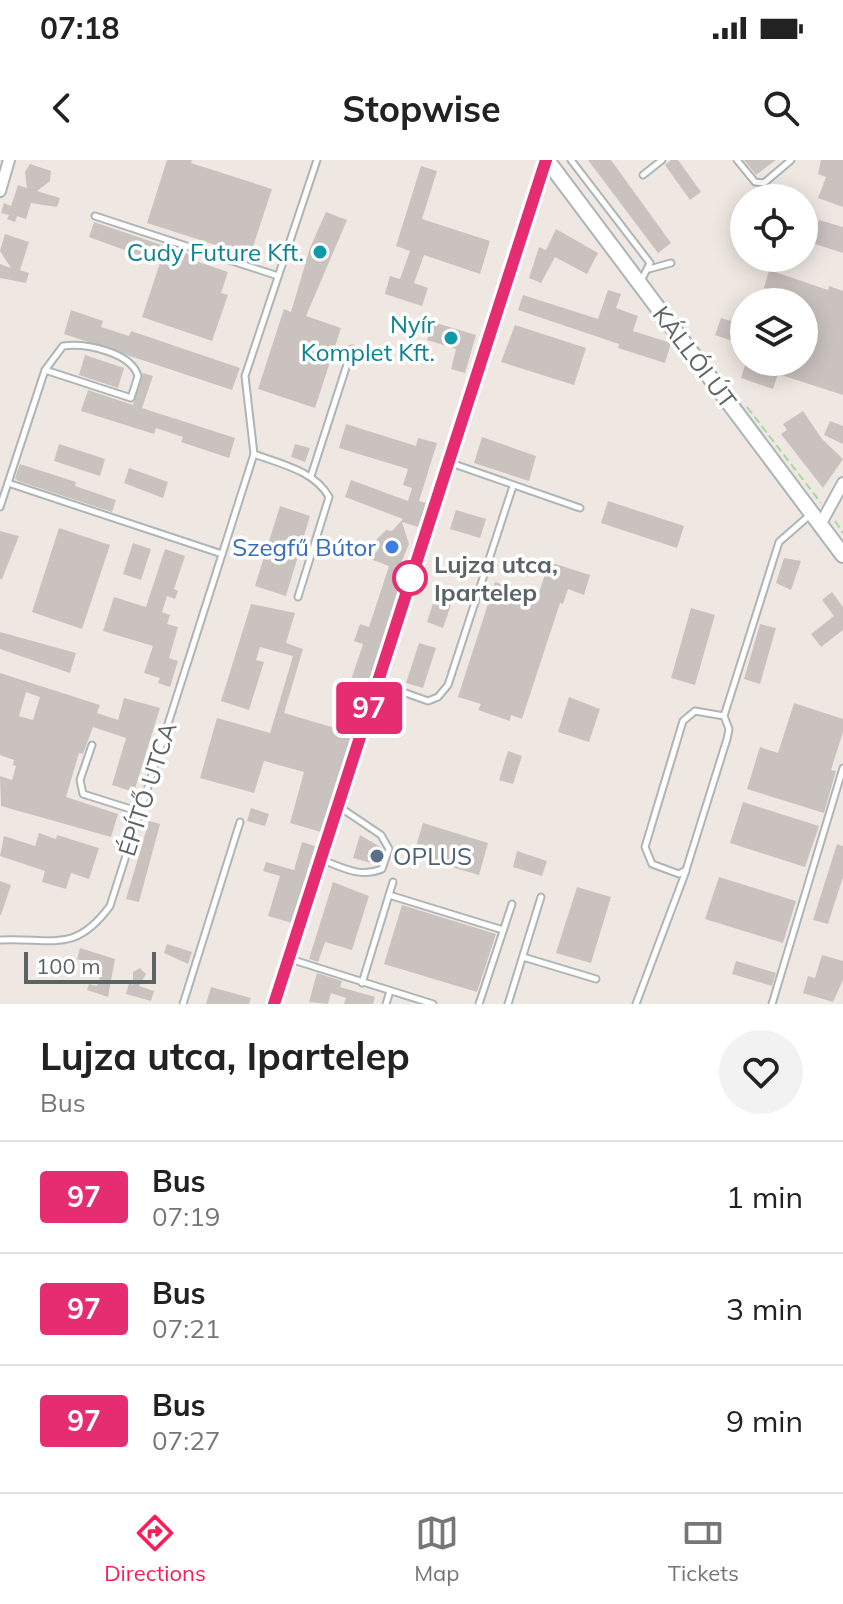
<!DOCTYPE html>
<meta charset="utf-8">
<style>
:root{--surface:#fff;--page:#f2f2f2;--text:#222;--muted:#767676;--line:#e0e0e0;--accent:#fc1c56}
body{margin:0;font-family:Mulish,sans-serif;background:var(--page);color:var(--text);height:100vh;display:flex;flex-direction:column;font-size:30px;white-space:nowrap}
*{box-sizing:border-box;margin:0}
p{font-size:26px;color:var(--muted)}
.icon{flex:none;width:44px;height:44px;fill:none;stroke:currentColor;stroke-width:2;stroke-linecap:round;stroke-linejoin:round}
.map{position:relative;height:844px;overflow:hidden}
.details{display:flex;flex-direction:column;background:var(--surface);flex:1}
.details>*{flex:none}
.badge{padding:0 16px;border-radius:6px;font-size:28px;line-height:52px}
.buttons{position:absolute;left:730px;top:24px;display:grid;gap:16px}
.buttons a{display:grid;place-items:center;width:88px;height:88px;border-radius:50%;background:var(--surface);box-shadow:0 4px 20px #0003;font-size:40px}
.scale{position:absolute;left:24px;bottom:20px;width:132px;box-sizing:border-box;padding-left:8px;border:4px solid #5b6365;border-top:0;font-size:22px;line-height:28px;white-space:nowrap;color:#5b6365;-webkit-text-stroke:6px #fff;paint-order:stroke}
.map>.badge{position:absolute;translate:-50% -50%;box-shadow:0 0 0 4px #fff}
.round{display:grid;place-items:center;flex:none;width:84px;height:84px;border-radius:42px;background:var(--page)}
.head{display:flex;align-items:center;justify-content:space-between;height:136px;padding:0 40px}
h1{font-size:38px;font-weight:700;line-height:60px}
ul{padding:0;list-style:none}
li{display:flex;align-items:center;gap:24px;height:112px;padding:0 40px;border-top:2px solid var(--line)}
li div{flex:1}
li b{display:block;font-size:30px}
li em{font-style:normal}
li .badge{min-width:88px;font-weight:700;text-align:center}
.status{display:flex;justify-content:space-between;align-items:center;height:56px;padding:0 40px;background:var(--surface);direction:ltr}
.status svg{height:22px;fill:currentColor}
header{display:flex;justify-content:space-between;align-items:center;height:104px;padding:0 40px;background:var(--surface);font-size:36px;font-weight:700}
.tabs{display:flex;justify-content:space-around;align-items:center;height:112px;border-top:2px solid var(--line);background:var(--surface);font-size:22px;color:var(--muted)}
.tabs a{display:grid;justify-items:center;gap:4px}
.tabs .current{color:var(--accent)}
.map>svg:first-child{display:block}
.building{fill:#cac2bf;fill-rule:evenodd}
.lines{fill:none;stroke-linecap:round;stroke-linejoin:round}
.service-casing{stroke:#aeb5b7;stroke-width:9}
.minor-casing{stroke:#aeb5b7;stroke-width:14}
.secondary-casing{stroke:#adb4b7;stroke-width:18}
.path{stroke:#a2dd9d;stroke-width:2;stroke-dasharray:8 4;stroke-linecap:butt}
.service{stroke:#fff;stroke-width:5}
.minor{stroke:#fff;stroke-width:10}
.secondary{stroke:#fff;stroke-width:14}
.line-casing{stroke:#fff;stroke-width:18}
.line{stroke:#e72d71;stroke-width:12}
.culture-dot{fill:#0f9aa8;stroke:#fff;stroke-width:3}
.shop-dot{fill:#3f7fe0;stroke:#fff;stroke-width:3}
.stop-dot{fill:#fff;stroke:#e72d71;stroke-width:4}
.service-dot{fill:#5c6f8a;stroke:#fff;stroke-width:3}
.labels{text-anchor:middle;dominant-baseline:central;stroke-width:7;stroke-linejoin:round;paint-order:stroke}
.culture-label{font-size:24px;fill:#0d838f;stroke:#fff;text-anchor:end}
.street-label{font-size:24px;fill:#5b6365;stroke:#fff}
.shop-label{font-size:24px;fill:#366cbe;stroke:#fff;text-anchor:end}
.stop-label{font-size:24px;font-weight:bold;fill:#5b6365;stroke:#fff;text-anchor:start}
.service-label{font-size:24px;fill:#4e5e75;stroke:#fff;text-anchor:start}
</style>
<div class="status"><b>07:18</b><svg viewBox="0 0 49 12"><path d="M0 12V9h3v3zM5 12V6h3v6zM10 12V3h3v9zM15 12V0h3v12zM26 1h20v11H26zM47 4h2v5h-2z"/></svg></div>
<header><svg class="icon" aria-label="back" viewBox="0 0 24 24"><path d="M15 5l-7 7 7 7"/></svg>Stopwise<svg class="icon" aria-label="search" viewBox="0 0 24 24"><circle cx="10" cy="10" r="6"/><path d="M15 15l6 6"/></svg></header>
<div class="map">
<svg width="843" height="844" viewBox="0 0 843 844">
<rect width="100%" height="100%" fill="#efe8e2"/>
<g class="building">
<path d="M167,0H192L191,3L272,29L250,96L147,63Z"/>
<path d="M588,0H611L671,83L658,93Z"/>
<path d="M671,0H678L701,32L690,40L665,5Z"/>
<path d="M744,0H776L756,15Z"/>
<path d="M821,0H843V47L818,38L826,17L818,14Z"/>
<path d="M30,4L51,11L50,21L37,31L60,38L57,47L31,43L26,59L17,56L15,62L7,59L9,55L1,53L4,43L11,46L18,25L27,28L25,12Z"/>
<path d="M421,6L437,11L422,59L490,81L480,114L424,95L414,123L428,128L422,146L385,134L390,116L400,119L410,91L396,86Z"/>
<path d="M326,52L347,60L306,156L341,168L315,248L258,229L284,149L291,152L310,88Z"/>
<path d="M819,60L843,67V93L812,83Z"/>
<path d="M94,62L191,95L190,99L228,112L221,133L228,135L212,181L142,157L160,103L89,77Z"/>
<path d="M556,69L598,93L587,114L555,97L541,123L529,118L539,87L546,90Z"/>
<path d="M5,74L29,82L20,110L29,113L26,123L0,118V104L11,108L0,91Z"/>
<path d="M769,110L828,130L829,126L843,131V235L778,214L773,229L741,218L746,202H804V142L764,128Z"/>
<path d="M608,130L621,134L616,148L638,156L633,171L671,183L665,203L618,188L619,184L518,150L523,135L598,159Z"/>
<path d="M71,150L103,161L101,167L129,176L131,171L240,208L232,230L64,174Z"/>
<path d="M721,158L744,165V185L715,175Z"/>
<path d="M433,162L476,175L465,213L451,209L456,189L427,180Z"/>
<path d="M515,165L586,188L574,225L501,202Z"/>
<path d="M85,195L124,208L118,228L79,215Z"/>
<path d="M143,213L153,216L142,248L235,278L229,298L181,282L183,277L156,268L154,274L81,251L88,230L133,245Z"/>
<path d="M803,251L822,279L843,299L823,328L781,274L787,270L783,264Z"/>
<path d="M830,261L843,266V284L824,275Z"/>
<path d="M346,264L416,286L418,278L437,283L419,341L426,343L418,367L402,362L409,384L394,420L401,423L321,672L290,663L304,612L264,601L254,633L200,618L217,558L270,573L277,550L293,496L260,487L256,500L264,502L249,550L221,541L251,444L295,453L286,483L303,489L284,553L335,568L363,484L354,481L360,464L369,467L389,406L370,399L378,390L376,380L386,370L392,371L403,359L345,337L351,320L408,341L412,328L403,325L408,309L339,288Z"/>
<path d="M482,277L536,296L529,321L474,303Z"/>
<path d="M59,284L105,299L100,316L54,301Z"/>
<path d="M295,284L310,288L305,302L291,297Z"/>
<path d="M20,304L76,322L75,326L116,340L112,352L18,321L15,318Z"/>
<path d="M129,308L168,322L163,338L124,323Z"/>
<path d="M608,341L684,366L677,388L601,363Z"/>
<path d="M280,346L310,356L286,436L255,426Z"/>
<path d="M456,350L486,359L480,378L450,369Z"/>
<path d="M59,368L110,385L82,469L32,452Z"/>
<path d="M0,371L19,376L2,419H0Z"/>
<path d="M133,383L151,389L141,420L123,414Z"/>
<path d="M165,389L185,396L174,429L178,431L175,439L167,436L162,452L170,455L167,464L178,467L169,498L178,501L170,527L158,523L160,518L144,513L153,486L103,471L114,437L146,447Z"/>
<path d="M784,398L801,401L791,430L776,423Z"/>
<path d="M549,402L590,415L584,435L568,429L563,444L560,443L522,559L511,555L510,561L478,550L481,544L458,537L495,422L538,436Z"/>
<path d="M437,431L454,436L443,468L427,462Z"/>
<path d="M832,432L843,447V470L821,487L811,474L834,456L822,440Z"/>
<path d="M691,448L715,455L695,525L671,518Z"/>
<path d="M760,464L776,468L760,524L744,519Z"/>
<path d="M0,472L76,493L70,513L0,489Z"/>
<path d="M419,483L436,488L423,528L406,523Z"/>
<path d="M0,513L100,545L97,553L118,560L124,538L160,548L134,632L112,625L126,578L93,567L83,594L79,593L66,637L118,654L111,677L1,646L0,616L12,620L16,606L13,605L14,600L0,595ZM26,532L40,537L33,560L19,556Z"/>
<path d="M569,537L600,549L589,582L558,572Z"/>
<path d="M794,543L843,559V572L831,610L836,611L824,653L747,629L760,587L778,593Z"/>
<path d="M508,591L522,596L513,624L499,620Z"/>
<path d="M743,642L819,666L805,707L730,683Z"/>
<path d="M251,648L269,654L265,666L247,661Z"/>
<path d="M149,661L160,664L139,742L126,739Z"/>
<path d="M423,663L488,683L479,715L413,696Z"/>
<path d="M39,673L56,679L57,675L99,688L89,719L71,713L66,729L42,722L45,711L0,696L4,676L35,686Z"/>
<path d="M360,675L382,688L378,705L353,698Z"/>
<path d="M302,682L315,686L292,763L268,756L280,716L263,711L266,702L294,710Z"/>
<path d="M837,684L843,686V717L828,764L813,760Z"/>
<path d="M517,691L547,701L542,716L513,707Z"/>
<path d="M719,717L796,741L783,783L705,759Z"/>
<path d="M0,721L11,725L1,755H0Z"/>
<path d="M333,722L369,736L352,790L325,782L318,802L309,799Z"/>
<path d="M577,727L611,737L591,803L556,793Z"/>
<path d="M402,745L496,774L477,832L384,804Z"/>
<path d="M167,784L192,792L188,804L164,793Z"/>
<path d="M80,788L115,799L108,837L87,830L89,824L97,826L103,807L77,799Z"/>
<path d="M822,795L843,801V820L833,842L803,833L808,816L815,818Z"/>
<path d="M736,801L776,813L772,826L732,814Z"/>
<path d="M140,808L146,814L139,826L154,831L151,841L126,834L129,823L133,825V812Z"/>
<path d="M317,813L342,821L340,827L375,837L373,844H344L346,838L331,833L328,844L309,842Z"/>
<path d="M211,827L251,838L249,844H206Z"/>
</g>
<g class="lines">
<defs>
<g id="service">
<path d="M571,0L650,103L640,123"/>
<path d="M737,0L755,22L764,23L791,0"/>
<path d="M643,15L662,0"/>
<path d="M95,56L278,116"/>
<path d="M649,109L671,103"/>
<path d="M254,294C281,304 315,311 329,337L298,437"/>
<path d="M448,302L580,348"/>
<path d="M311,316L352,189"/>
<path d="M8,323L45,210L63,186C85,183 131,192 138,216L131,238L45,210"/>
<path d="M0,347L8,323L222,394"/>
<path d="M378,523L428,541L438,537L448,525L513,326"/>
<path d="M724,556L695,551L683,561L645,687L652,704L679,714L686,710L727,579L729,569L724,556L779,382L811,354"/>
<path d="M92,585L80,620L83,634L140,652"/>
<path d="M322,700C344,708 360,718 382,709L389,689L381,675L338,646"/>
<path d="M389,735L503,770"/>
<path d="M0,780C51,777 74,795 110,746L254,294L245,216L317,0"/>
<path d="M523,797L596,819"/>
<path d="M290,799L433,844"/>
<path d="M362,823L393,722"/>
<path d="M183,844L240,662"/>
<path d="M386,844L390,831"/>
<path d="M479,844L512,744"/>
<path d="M508,844L541,737"/>
<path d="M636,844L686,711"/>
<path d="M772,844L843,608"/>
</g>
<g id="minor">
<path d="M0,31L9,0"/>
<path d="M820,365L843,323"/>
<path d="M274,844L546,0"/>
</g>
<path id="secondary" d="M547,0L843,395"/>
</defs>
<use href="#service" class="service-casing"/>
<use href="#minor" class="minor-casing"/>
<use href="#secondary" class="secondary-casing"/>
<g class="path">
<path d="M747,247L821,343"/>
<path d="M835,361L843,373"/>
</g>
<use href="#service" class="service"/>
<use href="#minor" class="minor"/>
<use href="#secondary" class="secondary"/>
</g>
<g class="lines">
<defs>
<path id="line" d="M274,844L546,0"/>
</defs>
<use href="#line" class="line-casing"/>
<use href="#line" class="line"/>
</g>
<g class="culture-dot">
<circle cx="320" cy="92" r="8"/>
<circle cx="451" cy="178" r="8"/>
</g>
<circle class="shop-dot" cx="392" cy="387" r="8"/>
<circle class="stop-dot" cx="410" cy="418" r="16"/>
<circle class="service-dot" cx="377" cy="696" r="8"/>
<g class="labels">
<g class="culture-label">
<text x="304" y="92">Cudy Future Kft.</text>
<text x="435" y="164">Nyír<tspan x="435" dy="28">Komplet Kft.</tspan></text>
</g>
<g class="street-label">
<text transform="translate(695 197) rotate(53)">KÁLLÓI ÚT</text>
<text transform="translate(147 629) rotate(-72)">ÉPÍTŐ UTCA</text>
</g>
<g class="shop-label">
<text x="376" y="387">Szegfű Bútor</text>
</g>
<g class="stop-label">
<text x="434" y="404">Lujza utca,<tspan x="434" dy="28">Ipartelep</tspan></text>
</g>
<g class="service-label">
<text x="393" y="696">OPLUS</text>
</g>
</g>
</svg>
<div class="buttons">
<a><svg class="icon" aria-label="locate" viewBox="0 0 24 24"><circle cx="12" cy="12" r="6"/><path d="M12 2v4M12 18v4M2 12h4M18 12h4"/></svg></a>
<a><svg class="icon" aria-label="layers" viewBox="0 0 24 24"><path d="M12 4l9 5-9 5-9-5zM3 14l9 5 9-5"/></svg></a>
</div>
<div class="scale">100 m</div>
<b class="badge" style="left:369px;top:548px;background:#e72d71;color:#fff">97</b>
</div>
<section class="details">
<div class="head"><div><h1>Lujza utca, Ipartelep</h1><p>Bus</p></div><a class="round"><svg class="icon" aria-label="heart" viewBox="0 0 24 24"><path d="M12 20l-8-8c-3-5 5-10 8-4 3-6 11-1 8 4z"/></svg></a></div>
<ul>
<li><span class="badge" style="background:#e72d71;color:#fff">97</span><div><b>Bus</b><p>07:19</p></div><em>1 min</em></li>
<li><span class="badge" style="background:#e72d71;color:#fff">97</span><div><b>Bus</b><p>07:21</p></div><em>3 min</em></li>
<li><span class="badge" style="background:#e72d71;color:#fff">97</span><div><b>Bus</b><p>07:27</p></div><em>9 min</em></li>
</ul>
</section>
<nav class="tabs">
<a class="current"><svg class="icon" aria-label="directions" viewBox="0 0 24 24"><path d="M12 3l9 9-9 9-9-9zM9 14v-3h6M13 9l2 2-2 2"/></svg>Directions</a>
<a><svg class="icon" aria-label="map" viewBox="0 0 24 24"><path d="M3 6l6-2 6 2 6-2v14l-6 2-6-2-6 2zM9 4v14M15 6v14"/></svg>Map</a>
<a><svg class="icon" aria-label="tickets" viewBox="0 0 24 24"><path d="M3 7h18v10H3zM15 7v10"/></svg>Tickets</a>
</nav>
